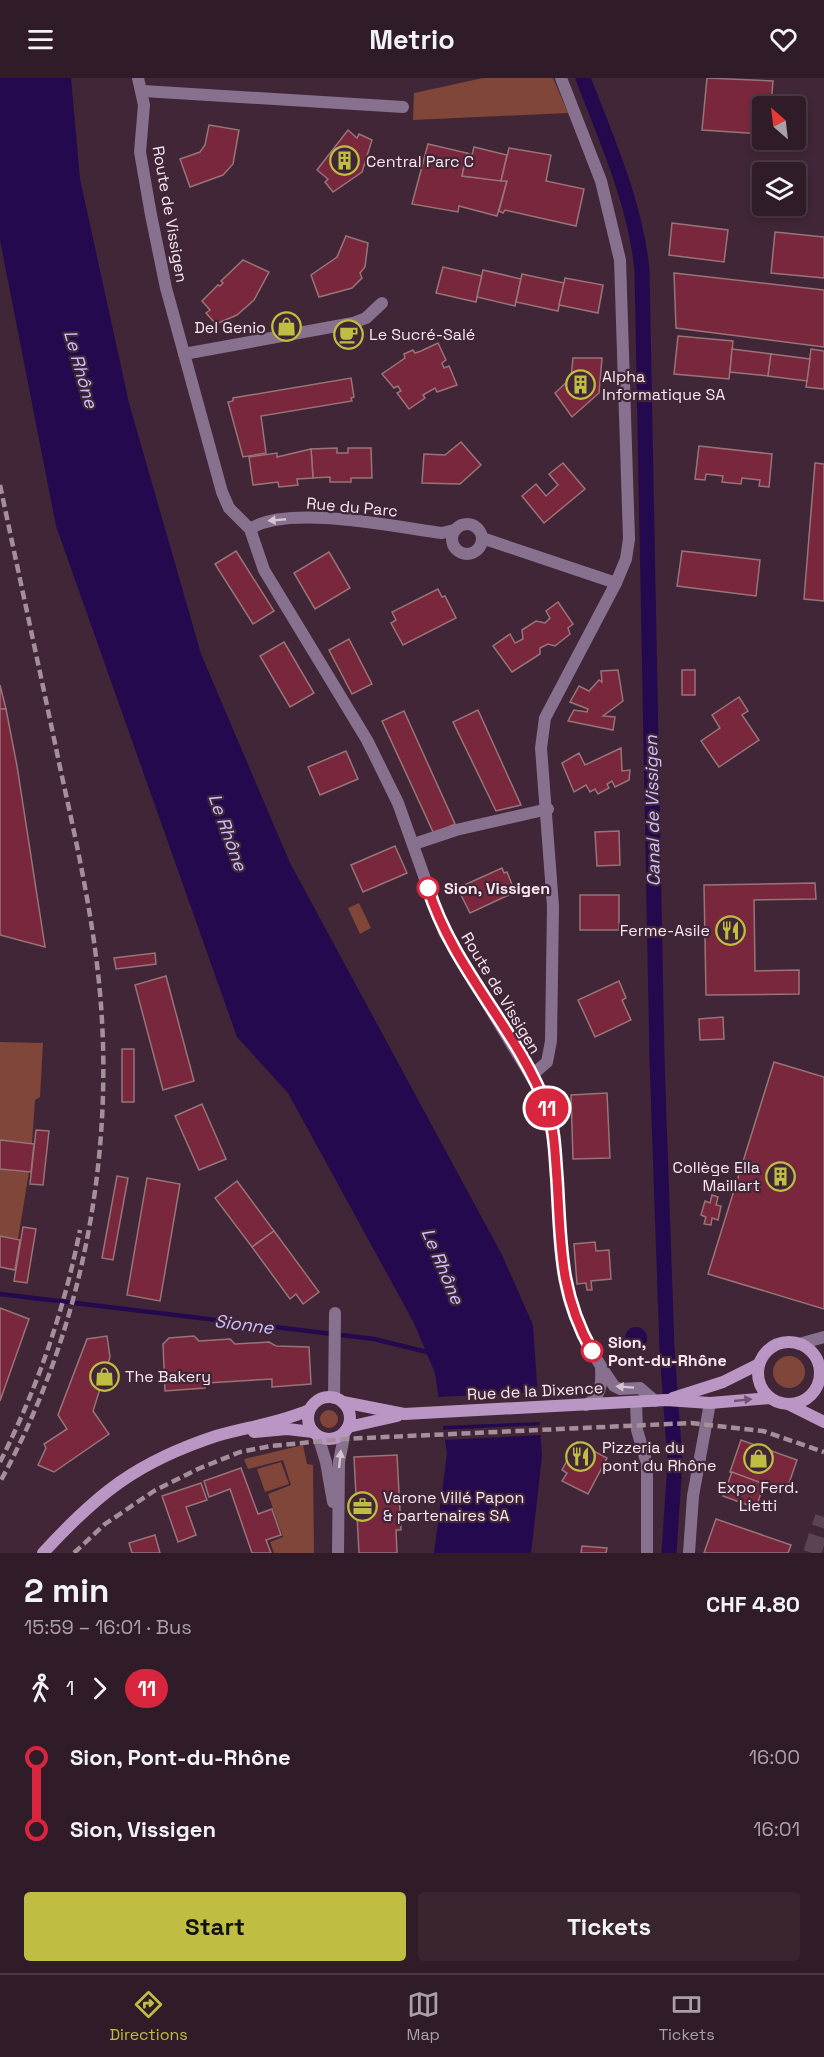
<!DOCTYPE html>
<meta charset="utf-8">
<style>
:root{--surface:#301c28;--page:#382530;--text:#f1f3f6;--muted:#a8a1a8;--line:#4b3a45;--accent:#bfbe42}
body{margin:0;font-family:"Space Grotesk",sans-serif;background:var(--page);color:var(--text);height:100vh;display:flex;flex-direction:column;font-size:22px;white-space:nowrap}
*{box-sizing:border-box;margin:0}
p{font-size:20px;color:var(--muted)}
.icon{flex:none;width:33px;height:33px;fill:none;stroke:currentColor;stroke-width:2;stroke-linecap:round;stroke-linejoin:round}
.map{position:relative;height:1475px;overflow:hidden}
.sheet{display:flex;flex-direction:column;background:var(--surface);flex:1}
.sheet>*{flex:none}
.badge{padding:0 12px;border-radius:20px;font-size:21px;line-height:39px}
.needle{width:39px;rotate:332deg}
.controls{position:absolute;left:752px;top:18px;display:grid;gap:12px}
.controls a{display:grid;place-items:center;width:54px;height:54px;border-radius:6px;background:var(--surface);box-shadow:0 3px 9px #0003,0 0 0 2px var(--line);font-size:30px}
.map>.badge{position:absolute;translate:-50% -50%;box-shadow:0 0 0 3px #fff}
.legs{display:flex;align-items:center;gap:9px;height:66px;padding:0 24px;font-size:20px}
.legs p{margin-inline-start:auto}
.headline{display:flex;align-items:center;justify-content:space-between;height:102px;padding:0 24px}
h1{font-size:33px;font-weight:700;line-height:45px}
.cta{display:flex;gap:12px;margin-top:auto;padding:12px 24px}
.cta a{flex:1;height:69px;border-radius:6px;background:var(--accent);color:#111;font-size:24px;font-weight:700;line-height:69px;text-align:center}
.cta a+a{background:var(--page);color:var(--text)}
ul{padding:0 24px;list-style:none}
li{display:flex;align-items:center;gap:21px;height:72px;font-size:22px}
li i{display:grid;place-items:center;width:9px;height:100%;margin:0 8px;background:currentColor}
li i::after{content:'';width:15px;height:15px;margin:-8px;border:4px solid;border-radius:50%;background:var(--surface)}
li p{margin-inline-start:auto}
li:first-child i{background:linear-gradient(#0000 50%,currentColor 0)}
li:last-child i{background:linear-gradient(currentColor 50%,#0000 0)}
header{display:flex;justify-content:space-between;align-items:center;height:78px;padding:0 24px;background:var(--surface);font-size:27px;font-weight:700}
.menu{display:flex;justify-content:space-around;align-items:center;height:84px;border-top:2px solid var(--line);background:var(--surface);font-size:16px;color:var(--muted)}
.menu a{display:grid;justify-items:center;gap:3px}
.menu .on{color:var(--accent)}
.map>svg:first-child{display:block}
.green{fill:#804639}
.water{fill:#24094e}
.pier{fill:#402636}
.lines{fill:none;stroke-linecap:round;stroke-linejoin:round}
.stream{stroke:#24094e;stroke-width:4.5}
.canal{stroke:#24094e;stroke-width:15}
.building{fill:#79273c;stroke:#987479;stroke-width:1.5}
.motorway-tunnel{stroke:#5c4352;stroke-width:18;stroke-dasharray:18 9;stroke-linecap:butt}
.minor{stroke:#88718f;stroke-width:12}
.tertiary{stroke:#88718f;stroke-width:12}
.secondary{stroke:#ba96c5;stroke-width:12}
.rail{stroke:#a58f9b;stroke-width:4.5;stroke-dasharray:9 4.5;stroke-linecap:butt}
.oneway{fill:#d7c4d3}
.oneway2{fill:#71536f}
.line-1-casing{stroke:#fff;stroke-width:14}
.line-1{stroke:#d7263d;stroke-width:9}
.stop-1-dot{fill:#fff;stroke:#d7263d;stroke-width:3}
.labels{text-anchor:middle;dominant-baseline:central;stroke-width:4.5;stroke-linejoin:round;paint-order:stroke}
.poi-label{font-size:16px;fill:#f9e7f0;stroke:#402636;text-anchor:start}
.street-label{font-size:16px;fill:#f9e7f0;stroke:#402636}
.stop-label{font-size:16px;font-weight:bold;fill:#f9e7f0;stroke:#402636;text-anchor:start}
.water-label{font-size:18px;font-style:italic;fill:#cbc0fe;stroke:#402636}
</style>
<header><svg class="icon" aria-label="menu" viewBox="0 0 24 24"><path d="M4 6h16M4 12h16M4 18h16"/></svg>Metrio<svg class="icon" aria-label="heart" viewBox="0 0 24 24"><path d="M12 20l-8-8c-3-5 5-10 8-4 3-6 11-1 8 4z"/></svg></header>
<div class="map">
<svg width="824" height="1475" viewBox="0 0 824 1475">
<rect width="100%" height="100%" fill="#402636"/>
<g class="green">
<path d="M483,0H553L568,35L413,42L414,15Z"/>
<path d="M359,825L371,850L360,856L348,830Z"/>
<path d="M0,964L43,965L40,1019L35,1022L32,1065L0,1062Z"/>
<path d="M0,1091L29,1094L18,1161L0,1158Z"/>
<circle cx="789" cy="1294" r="16"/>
<circle cx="329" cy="1341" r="9"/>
<path d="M303,1367L307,1386L313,1387L314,1475H274L270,1464L283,1459L268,1416L291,1407L283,1382L248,1391L244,1381Z"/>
<path d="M281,1384L289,1406L265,1414L257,1391Z"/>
</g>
<g class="water">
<path d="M0,0H71L80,101L129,325L201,576L290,785L502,1177L533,1247L542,1378L531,1475H434L447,1376L435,1295L414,1245L288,1015L237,959L56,448L0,162Z"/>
<circle cx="636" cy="1260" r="11"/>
</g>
<g class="pier">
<path d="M540,1314L543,1344L440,1348L436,1319Z"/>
<path d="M543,1347V1357L442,1362L440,1352Z"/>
</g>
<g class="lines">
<path class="stream" d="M0,1216L374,1261L431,1275"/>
<path class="canal" d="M583,0C607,63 635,124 642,192L657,981L667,1271L675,1384L669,1475"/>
</g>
<g class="building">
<path d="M707,0L773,3L771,28H762V56L702,52Z"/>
<path d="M209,47L239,52L233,86L223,97L190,109L180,81L200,74L205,67Z"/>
<path d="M348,52L357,60L359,56L372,62L362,94L333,114L325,104L328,101L317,92Z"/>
<path d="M428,66L467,75L462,98L507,103L497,138L459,128L458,134L412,126Z"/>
<path d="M474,69L507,77L501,103L462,98L467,75L472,77Z"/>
<path d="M509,70L551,77L546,103L584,111L576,148L505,132L503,135L499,133L507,103H501Z"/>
<path d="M672,145L728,152L724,184L669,177Z"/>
<path d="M775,154L824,159V200L771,195Z"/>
<path d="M346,158L368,165L365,189L360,195L362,200L352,210L319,219L311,197L337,179Z"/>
<path d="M243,182L269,194L254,222L237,237L216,246L206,235L210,232L202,223L218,207L220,208L223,205L221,203Z"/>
<path d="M443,189L482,198L476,224L436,215Z"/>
<path d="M483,192L521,201L515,228L477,219Z"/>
<path d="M674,195L824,212V269L676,250Z"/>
<path d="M522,196L564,205L558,233L516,224Z"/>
<path d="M565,200L603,207L598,235L559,227Z"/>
<path d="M678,258L733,263L729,301L674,296Z"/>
<path d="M438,265L446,282L442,285L444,290L449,288L457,307L437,314L435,310L423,317L425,320L409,331L397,315L401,313L398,308L394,310L382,296L405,280L404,276L413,272L415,275L421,273Z"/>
<path d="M732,271L771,276L768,298L730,294Z"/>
<path d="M811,271L824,273V311L806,309Z"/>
<path d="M771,276L810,281L807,303L768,298Z"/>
<path d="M573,280H602L599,315L572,339L555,315L571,300Z"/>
<path d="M351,300L354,319L351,320L352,323L261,338L266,375L243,379L228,324L233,323V320Z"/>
<path d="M461,364L481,387L460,406L422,405L424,376L445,377Z"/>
<path d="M699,368L772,376L769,409L759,408L760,402L742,400L741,406L722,404L723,398L706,396L705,402L695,401Z"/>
<path d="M337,370V375H348V370H371L372,400H351V404H330V399L313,400L311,371Z"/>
<path d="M311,371L313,400L297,401L298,407L279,409L278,404L253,407L249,379L277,375V379Z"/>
<path d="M563,385L585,411L544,445L522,418L536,406L546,418L558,407L549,396Z"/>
<path d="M815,385L824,386V523L804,521Z"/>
<path d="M236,473L274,533L253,546L215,486Z"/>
<path d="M682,473L760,482L756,518L677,508Z"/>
<path d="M329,474L350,510L315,531L294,495Z"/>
<path d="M438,511L442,519L445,518L456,540L403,567L391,545L396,542L392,534Z"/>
<path d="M558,524L573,546L568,550L570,556L555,568L548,566L540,570V576L512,594L493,568L510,556L515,565L523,561L522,552L536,543L545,545L550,540L546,533Z"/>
<path d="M349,561L372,606L352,616L329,572Z"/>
<path d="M284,564L314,615L290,629L260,578Z"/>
<path d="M618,592L623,623L603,638L615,639L613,652L568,643L574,632L587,634L588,631L570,624L579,608L589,613L599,602L602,604L601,593Z"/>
<rect x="682" y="592" width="13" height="25"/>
<path d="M0,607L6,631H0Z"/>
<path d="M739,619L748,633L742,637L759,662L719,689L701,663L720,650L712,637Z"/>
<path d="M0,631H6L17,688L45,869L0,857Z"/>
<path d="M478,632L521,727L496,733L453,644Z"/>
<path d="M404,633L455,746L434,756L382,643Z"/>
<path d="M621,670L622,693L630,692L629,702L615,709L612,703L607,706L609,710L598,716L595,711L590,714L586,707L574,714L562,685L579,675L585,687Z"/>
<path d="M346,673L358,701L320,717L308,689Z"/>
<path d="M619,753L620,787L597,788L595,754Z"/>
<path d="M395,768L407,795L363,814L351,787Z"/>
<path d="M502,790L504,795L507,794L515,814L470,835L461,817L463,816L460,809Z"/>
<path d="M815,805L816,821L754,822L755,893L799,892V916L706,917L704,807Z"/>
<rect x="580" y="817" width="39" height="35"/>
<path d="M155,875L156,886L116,891L114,880Z"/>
<path d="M166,898L194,1003L163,1012L135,907Z"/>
<path d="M619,903L626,920L622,922L631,942L595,959L578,922Z"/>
<path d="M723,939L724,961L700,962L699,941Z"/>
<rect x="122" y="971" width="12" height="53"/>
<path d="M774,984L824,999V1231L708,1196Z"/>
<path d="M607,1015L610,1080L573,1081L571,1017Z"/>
<path d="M202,1026L226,1081L199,1092L175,1038Z"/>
<path d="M36,1052L49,1053L43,1107L30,1106Z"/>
<path d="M0,1062L34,1066L31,1094L0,1091Z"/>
<path d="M117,1098L128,1100L113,1182L102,1180Z"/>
<path d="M147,1100L180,1106L160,1223L127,1217Z"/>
<path d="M237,1103L274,1153L252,1169L215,1120Z"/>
<path d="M712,1117L718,1119L716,1127L721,1128L718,1142L712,1140L711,1147L704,1146L706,1139L701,1137L705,1123L710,1125Z"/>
<path d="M23,1149L36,1151L27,1205L14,1203Z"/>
<path d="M274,1153L319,1214L303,1226L296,1216L290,1221L252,1169Z"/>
<path d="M0,1158L20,1162L15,1192L0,1189Z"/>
<path d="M595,1164L596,1173L609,1172L611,1201L591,1203L592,1212H587L586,1205L577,1206L574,1166Z"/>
<path d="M0,1230L29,1241L0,1323Z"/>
<path d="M107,1258L110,1279L93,1333L109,1356L54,1394L38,1387L46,1370L44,1366L67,1351L58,1337L87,1261Z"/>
<path d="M194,1258L199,1263L230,1261L235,1266L269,1264L276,1268L309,1269L311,1306L272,1309V1301L207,1305L205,1310L165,1313L163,1266L169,1260Z"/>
<path d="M741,1362L797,1382L786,1414L730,1394Z"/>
<path d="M577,1364L607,1380L588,1416L562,1403L567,1395L562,1392Z"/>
<path d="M397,1377L401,1452H396L397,1475H359L354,1379Z"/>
<path d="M241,1390L258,1436L272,1431L281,1457L266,1462L271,1475H252L230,1411L209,1419L204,1403Z"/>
<path d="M732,1394L764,1406L756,1430L723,1418Z"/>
<path d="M201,1405L207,1422L186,1429L196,1457L178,1464L162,1418Z"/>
<path d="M716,1441L791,1467L788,1475H704Z"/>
<path d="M155,1457L160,1475H132L129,1465Z"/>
<path d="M582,1468L607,1470L606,1475H581Z"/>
</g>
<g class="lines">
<path class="motorway-tunnel" d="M812,1475L824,1439"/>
<g class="minor">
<path d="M138,0L144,27L140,74L151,137L166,210L222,414L229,430L250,451L264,492L367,662L398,725L444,854L540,1013C566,1077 551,1148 567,1214C575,1248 595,1280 614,1308L620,1311L640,1310L655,1323"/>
<path d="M143,13L403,29"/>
<path d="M184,276L353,245L366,240L382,225"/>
<circle cx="467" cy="461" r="15"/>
<path d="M250,451C288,426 396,449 442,455L454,452"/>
<path d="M482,460L616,505"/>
<path d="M414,766L456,752L548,731"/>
<path d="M532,997L547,984L551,963L553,828L541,670L545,640L616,505L626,481L629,461L620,182L601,103L561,0"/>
<path d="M799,1266L824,1259"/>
<path d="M820,1294L824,1291"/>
<path d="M334,1320L335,1235"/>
<path d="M636,1324L637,1352L647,1386V1475"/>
<path d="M586,1327C601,1319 602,1307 601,1290"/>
<path d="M689,1475L693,1418L710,1325"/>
</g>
<g class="tertiary">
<path d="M318,1358L326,1384L333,1424"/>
<path d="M338,1475L339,1384L345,1353"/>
</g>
<g class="secondary">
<circle cx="789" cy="1295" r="31"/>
<circle cx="329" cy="1340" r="21"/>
<path d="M673,1320L723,1304L759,1286"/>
<path d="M343,1324L404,1336L666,1322L710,1325L770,1320"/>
<path d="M788,1326L824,1344"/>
<path d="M348,1349L397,1338"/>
<path d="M254,1354L287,1351L313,1354"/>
<path d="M43,1475C98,1415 137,1384 216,1358C247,1349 280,1345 309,1332"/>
</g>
<g class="rail">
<path d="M0,407C20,502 41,598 61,694C78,771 95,848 101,927C113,1091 79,1260 0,1404"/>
<path d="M0,1384C37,1311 64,1233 80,1152"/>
<path d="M74,1475L105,1446L154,1413L198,1391L240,1374L271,1368L343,1361L691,1345L763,1353L824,1374"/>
</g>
</g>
<defs><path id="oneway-solid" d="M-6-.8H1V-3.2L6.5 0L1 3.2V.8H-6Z" transform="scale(1.5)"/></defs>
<g class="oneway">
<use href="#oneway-solid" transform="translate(277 442) rotate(175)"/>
<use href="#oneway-solid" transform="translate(625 1309) rotate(-176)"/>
<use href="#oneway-solid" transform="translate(340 1381) rotate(-84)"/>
</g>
<use class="oneway2" href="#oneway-solid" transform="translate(743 1322) rotate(-6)"/>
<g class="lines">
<defs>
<path id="line-1" d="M428,810C453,891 517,951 547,1030C555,1052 555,1078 557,1101C561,1166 559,1215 592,1273"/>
</defs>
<use href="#line-1" class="line-1-casing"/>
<use href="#line-1" class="line-1"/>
</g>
<defs>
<symbol id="building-ring" viewBox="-11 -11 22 22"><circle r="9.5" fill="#402636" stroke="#bfbe42" stroke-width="1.5"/><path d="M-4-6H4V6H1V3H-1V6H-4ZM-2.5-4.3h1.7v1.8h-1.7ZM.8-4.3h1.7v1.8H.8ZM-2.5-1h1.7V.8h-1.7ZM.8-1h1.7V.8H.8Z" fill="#bfbe42"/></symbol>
<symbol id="shop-ring" viewBox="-11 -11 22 22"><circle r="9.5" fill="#402636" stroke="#bfbe42" stroke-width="1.5"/><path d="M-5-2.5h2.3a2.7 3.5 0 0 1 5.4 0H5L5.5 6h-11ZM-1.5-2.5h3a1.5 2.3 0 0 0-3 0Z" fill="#bfbe42"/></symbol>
<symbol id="cafe-ring" viewBox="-11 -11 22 22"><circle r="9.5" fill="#402636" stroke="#bfbe42" stroke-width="1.5"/><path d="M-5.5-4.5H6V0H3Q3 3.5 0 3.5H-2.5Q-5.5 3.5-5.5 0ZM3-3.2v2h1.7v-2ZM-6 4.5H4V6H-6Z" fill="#bfbe42"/></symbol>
<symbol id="restaurant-ring" viewBox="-11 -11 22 22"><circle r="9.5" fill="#402636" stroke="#bfbe42" stroke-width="1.5"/><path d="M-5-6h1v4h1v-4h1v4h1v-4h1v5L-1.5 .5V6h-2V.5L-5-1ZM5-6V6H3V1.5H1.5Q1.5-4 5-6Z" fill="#bfbe42"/></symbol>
<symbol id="office-ring" viewBox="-11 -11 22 22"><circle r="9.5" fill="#402636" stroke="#bfbe42" stroke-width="1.5"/><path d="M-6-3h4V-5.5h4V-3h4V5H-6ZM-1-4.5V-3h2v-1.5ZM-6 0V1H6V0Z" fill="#bfbe42"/></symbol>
</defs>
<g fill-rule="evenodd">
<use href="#building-ring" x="328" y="66" width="33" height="33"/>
<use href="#shop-ring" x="270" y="232" width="33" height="33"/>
<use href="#cafe-ring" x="332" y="240" width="33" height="33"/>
<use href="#building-ring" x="564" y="290" width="33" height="33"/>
<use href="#restaurant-ring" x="714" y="836" width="33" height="33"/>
<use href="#building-ring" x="764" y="1082" width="33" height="33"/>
<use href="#shop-ring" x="88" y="1282" width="33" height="33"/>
<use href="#restaurant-ring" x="564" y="1362" width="33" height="33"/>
<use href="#shop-ring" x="742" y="1364" width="33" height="33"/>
<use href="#office-ring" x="346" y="1412" width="33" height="33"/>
</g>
<g class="stop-1-dot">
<circle cx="428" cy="810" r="10"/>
<circle cx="592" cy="1273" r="10"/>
</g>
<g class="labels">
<g class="poi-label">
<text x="366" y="83">Central Parc C</text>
<text x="266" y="249" text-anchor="end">Del Genio</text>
<text x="369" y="256">Le Sucré-Salé</text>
<text x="602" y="298">Alpha<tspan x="602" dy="18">Informatique SA</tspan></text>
<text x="710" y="852" text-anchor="end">Ferme-Asile</text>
<text x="760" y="1089" text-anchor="end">Collège Ella<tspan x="760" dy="18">Maillart</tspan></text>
<text x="125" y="1298">The Bakery</text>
<text x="602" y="1369">Pizzeria du<tspan x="602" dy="18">pont du Rhône</tspan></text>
<text x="758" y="1409" text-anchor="middle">Expo Ferd.<tspan x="758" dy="18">Lietti</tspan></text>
<text x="383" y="1419">Varone Villé Papon<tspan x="383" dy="18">&amp; partenaires SA</tspan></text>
</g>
<g class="street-label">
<text transform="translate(170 136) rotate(80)">Route de Vissigen</text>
<text transform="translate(352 429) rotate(5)">Rue du Parc</text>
<text transform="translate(501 915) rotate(59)">Route de Vissigen</text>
<text transform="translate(535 1313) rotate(-3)">Rue de la Dixence</text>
</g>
<g class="stop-label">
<text x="444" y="810">Sion, Vissigen</text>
<text x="608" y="1264">Sion,<tspan x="608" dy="18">Pont-du-Rhône</tspan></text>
</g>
<g class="water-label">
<text transform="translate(81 291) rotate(74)">Le Rhône</text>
<text transform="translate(652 733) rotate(-91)">Canal de Vissigen</text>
<text transform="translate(228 754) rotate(70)">Le Rhône</text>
<text transform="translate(443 1188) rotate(67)">Le Rhône</text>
<text transform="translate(244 1246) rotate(7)">Sionne</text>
</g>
</g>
</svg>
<div class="controls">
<a><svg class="needle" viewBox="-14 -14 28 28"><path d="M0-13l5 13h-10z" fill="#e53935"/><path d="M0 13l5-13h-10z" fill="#a8a1a8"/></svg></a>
<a><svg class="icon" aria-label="layers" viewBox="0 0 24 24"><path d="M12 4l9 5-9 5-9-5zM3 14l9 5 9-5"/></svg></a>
</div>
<b class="badge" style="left:547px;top:1030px;background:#d7263d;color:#fff">11</b>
</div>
<section class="sheet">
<div class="headline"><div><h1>2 min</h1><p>15:59 – 16:01 · Bus</p></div><b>CHF 4.80</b></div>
<div class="legs"><svg class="icon" aria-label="walk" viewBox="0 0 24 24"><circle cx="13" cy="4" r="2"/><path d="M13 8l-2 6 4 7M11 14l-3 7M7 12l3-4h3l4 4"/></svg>1<svg class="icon" aria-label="forward" viewBox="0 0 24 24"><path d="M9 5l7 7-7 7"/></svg><b class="badge" style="background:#d7263d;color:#fff">11</b></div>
<ul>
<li><i style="color:#d7263d"></i><b>Sion, Pont-du-Rhône</b><p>16:00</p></li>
<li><i style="color:#d7263d"></i><b>Sion, Vissigen</b><p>16:01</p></li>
</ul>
<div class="cta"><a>Start</a><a>Tickets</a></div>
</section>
<nav class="menu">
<a class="on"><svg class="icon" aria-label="directions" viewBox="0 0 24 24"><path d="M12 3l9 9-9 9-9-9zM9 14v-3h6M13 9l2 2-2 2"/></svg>Directions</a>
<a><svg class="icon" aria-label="map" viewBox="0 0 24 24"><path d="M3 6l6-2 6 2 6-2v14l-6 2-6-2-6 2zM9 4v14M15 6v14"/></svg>Map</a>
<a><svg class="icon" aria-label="tickets" viewBox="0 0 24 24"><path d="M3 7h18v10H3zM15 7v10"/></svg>Tickets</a>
</nav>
